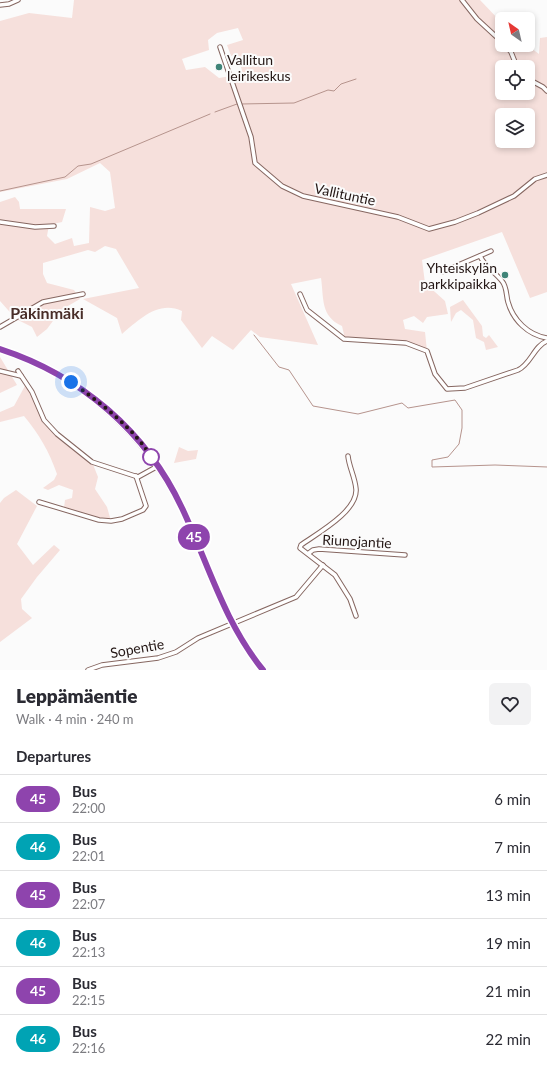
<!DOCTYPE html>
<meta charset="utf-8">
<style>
:root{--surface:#fff;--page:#f2f2f3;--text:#2b2b33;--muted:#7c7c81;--line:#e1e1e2}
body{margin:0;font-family:Lato,sans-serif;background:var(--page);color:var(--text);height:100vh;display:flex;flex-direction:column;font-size:15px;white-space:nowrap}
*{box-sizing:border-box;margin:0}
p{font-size:13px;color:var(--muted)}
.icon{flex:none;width:22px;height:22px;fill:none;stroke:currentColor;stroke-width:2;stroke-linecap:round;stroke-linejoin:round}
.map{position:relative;height:670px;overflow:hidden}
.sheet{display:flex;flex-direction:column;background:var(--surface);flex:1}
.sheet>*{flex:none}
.badge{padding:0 8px;border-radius:13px;font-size:14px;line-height:26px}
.needle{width:26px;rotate:326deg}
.buttons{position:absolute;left:495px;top:12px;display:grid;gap:8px}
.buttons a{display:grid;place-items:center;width:40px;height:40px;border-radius:6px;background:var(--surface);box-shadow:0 2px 6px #0003;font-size:20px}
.you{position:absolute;width:20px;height:20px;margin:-10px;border:3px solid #fff;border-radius:50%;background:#1a73e8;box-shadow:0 0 0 6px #1a73e833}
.map>.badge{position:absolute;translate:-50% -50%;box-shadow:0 0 0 2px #fff}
h2{padding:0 16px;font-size:15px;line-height:36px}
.round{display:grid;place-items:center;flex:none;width:42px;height:42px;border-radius:6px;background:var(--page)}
.overview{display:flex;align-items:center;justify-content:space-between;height:68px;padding:0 16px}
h1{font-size:19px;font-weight:800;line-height:30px}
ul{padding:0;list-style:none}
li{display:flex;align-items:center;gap:12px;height:48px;padding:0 16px;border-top:1px solid var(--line)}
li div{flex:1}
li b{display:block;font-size:15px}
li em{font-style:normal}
li .badge{min-width:44px;font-weight:700;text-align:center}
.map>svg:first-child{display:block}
.green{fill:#f6e0dc;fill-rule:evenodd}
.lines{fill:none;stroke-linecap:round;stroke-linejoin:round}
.stream{stroke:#b6948d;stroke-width:1}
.street-casing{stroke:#866761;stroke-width:5.5}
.secondary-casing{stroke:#866761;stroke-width:7}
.street{stroke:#fff;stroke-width:3.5}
.secondary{stroke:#ffe3de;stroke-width:5}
.line-casing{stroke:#fff;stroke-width:9}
.line{stroke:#8e44ad;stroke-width:6}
.walk{stroke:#241715;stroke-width:4;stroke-dasharray:0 7.2}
.poi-dot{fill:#3f8478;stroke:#fbfbfb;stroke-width:1.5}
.stop-dot{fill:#fff;stroke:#8e44ad;stroke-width:2}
.labels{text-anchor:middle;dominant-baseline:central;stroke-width:4;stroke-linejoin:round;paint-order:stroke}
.poi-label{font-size:14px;fill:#241715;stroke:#fbfbfb;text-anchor:start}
.street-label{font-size:14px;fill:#241715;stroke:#fbfbfb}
.quarter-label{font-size:16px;font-weight:bold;fill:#482d28;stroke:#fbfbfb}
</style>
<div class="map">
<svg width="547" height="670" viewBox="0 0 547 670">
<rect width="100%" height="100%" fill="#fbfbfb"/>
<g class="green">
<path d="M74,0H480L502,23V45H527L539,54L540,38L547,37V292L530,298L502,232L422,260L425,283L445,301L448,314L427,317L423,323L414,316L403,320L405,329L425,332L427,351L409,344L345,339L342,326C320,316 324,298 321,278L291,284L318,345L260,337L251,330L233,350L212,336L202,348L181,320L182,311C158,300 139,320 122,334L117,318L83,299L139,288L116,249L105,246L95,252L88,250L43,263V274L47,283L74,290L80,299L61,310L47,329L37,337L32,327L16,319L0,301V202L15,197L19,202L20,209H66L62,222L49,225L47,236L55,244L72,238L74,246L89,243L90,207L105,211L115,208L110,172L100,163L67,179L0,192V21L29,13L72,18ZM238,28L243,40L227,45L231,56L237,54L243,74L219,78L205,67L186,70L182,59L209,50L208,40L217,33ZM502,67H528V93H502ZM502,115H528V141H502Z"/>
<path d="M463,300L482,326L483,336L486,338L489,335L498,347L486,350L484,342L476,338L473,320L461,310L456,313L451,322L450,307Z"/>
<path d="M0,357L17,385L0,393Z"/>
<path d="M26,384L32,392L44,420L92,462L98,477L95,489L107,507L111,521L90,517L64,508L65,500L72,498L73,490L59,485L48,490L43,488L54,480L57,474C49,451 39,434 24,416L0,422V412L14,406Z"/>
<path d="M179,447L188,451L198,450L196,459L174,463Z"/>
<path d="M16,490L37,506L17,544L33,565L54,545L60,550L37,577L21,599L22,609L32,618L0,642V503L4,498Z"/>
</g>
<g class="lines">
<g class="stream">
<path d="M241,104L294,103L328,90L334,91L341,84L356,79"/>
<path d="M215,112L237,104"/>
<path d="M0,191L65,177L78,166L91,164L210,114"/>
<path d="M254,335L279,367L289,370L313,406L358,414L402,403L408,408L455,400L462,410V428L459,444L448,457L432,460V467L495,465L547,467"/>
</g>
<defs>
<g id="street">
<path d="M462,0L477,19L502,42"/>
<path d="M0,5L9,4L18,0"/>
<path d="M505,45L511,52L517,67"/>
<path d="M220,47L251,137L255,163L282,186L303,196L398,217L429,229L455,222L478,213L514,196L535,179L547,175"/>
<path d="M528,79L543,87L547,91"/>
<path d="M0,222L35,227L54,226"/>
<path d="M480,256C485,267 495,272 502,281C507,287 506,295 508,302C513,320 528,335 547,338"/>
<path d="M442,272L491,251"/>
<path d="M300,294L307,310L344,339L406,343L427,351L435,374L447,389L465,388L518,370C531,364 534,346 547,341"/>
<path d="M0,327L43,302L83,294"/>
<path d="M0,371L21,376"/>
<path d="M18,371L32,392L44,420L57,434L92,462L138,477L158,466"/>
<path d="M348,456C349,467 355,477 356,489C358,511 318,533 301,545L300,548L335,575L350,599L356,616"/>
<path d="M39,502L99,520L111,521L122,519L143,510L146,506L136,476"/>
<path d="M309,553L313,550L319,549L405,555"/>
<path d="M88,670L102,665L158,658L176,652L198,638L296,597L323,565"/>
</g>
<path id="secondary" d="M0,349C80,375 145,432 182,508C208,563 224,622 263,670"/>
</defs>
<use href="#street" class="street-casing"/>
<use href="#secondary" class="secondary-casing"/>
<use href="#street" class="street"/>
<use href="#secondary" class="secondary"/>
</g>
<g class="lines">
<defs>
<path id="line" d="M0,349C80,375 146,431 182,508C208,563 224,622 263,670"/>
</defs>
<use href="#line" class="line-casing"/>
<use href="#line" class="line"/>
<path class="walk" d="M71,382C97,400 136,430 151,457"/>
</g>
<g class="poi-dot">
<circle cx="219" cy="67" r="4"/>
<circle cx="505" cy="275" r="4"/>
</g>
<circle class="stop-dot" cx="151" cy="457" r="8"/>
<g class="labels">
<g class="poi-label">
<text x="227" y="59">Vallitun<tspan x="227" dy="16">leirikeskus</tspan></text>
<text x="497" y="267" text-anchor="end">Yhteiskylän<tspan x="497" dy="16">parkkipaikka</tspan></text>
</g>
<g class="street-label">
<text transform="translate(345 194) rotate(12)">Vallituntie</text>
<text transform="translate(357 541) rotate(3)">Riunojantie</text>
<text transform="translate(137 648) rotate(-10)">Sopentie</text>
</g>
<g class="quarter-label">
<text x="47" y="312">Päkinmäki</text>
</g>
</g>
</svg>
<div class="buttons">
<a><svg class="needle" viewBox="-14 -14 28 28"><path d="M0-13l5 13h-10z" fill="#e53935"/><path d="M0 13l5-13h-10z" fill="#7c7c81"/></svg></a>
<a><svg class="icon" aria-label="locate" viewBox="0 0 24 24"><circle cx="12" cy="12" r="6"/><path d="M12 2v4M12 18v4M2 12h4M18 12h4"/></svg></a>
<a><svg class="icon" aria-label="layers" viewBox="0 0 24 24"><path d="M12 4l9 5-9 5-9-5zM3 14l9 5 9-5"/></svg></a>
</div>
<div class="you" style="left:71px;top:382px"></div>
<b class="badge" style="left:194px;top:537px;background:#8e44ad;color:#fff">45</b>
</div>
<section class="sheet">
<div class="overview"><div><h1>Leppämäentie</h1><p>Walk · 4 min · 240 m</p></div><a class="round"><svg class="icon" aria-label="heart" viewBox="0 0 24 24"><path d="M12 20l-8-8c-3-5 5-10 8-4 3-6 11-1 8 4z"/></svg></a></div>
<h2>Departures</h2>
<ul>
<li><span class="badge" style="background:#8e44ad;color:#fff">45</span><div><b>Bus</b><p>22:00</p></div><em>6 min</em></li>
<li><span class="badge" style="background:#00a3b4;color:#fff">46</span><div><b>Bus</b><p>22:01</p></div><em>7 min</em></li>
<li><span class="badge" style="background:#8e44ad;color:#fff">45</span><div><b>Bus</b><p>22:07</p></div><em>13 min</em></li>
<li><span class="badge" style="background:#00a3b4;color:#fff">46</span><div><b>Bus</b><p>22:13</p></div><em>19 min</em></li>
<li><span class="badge" style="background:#8e44ad;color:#fff">45</span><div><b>Bus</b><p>22:15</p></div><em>21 min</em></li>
<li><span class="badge" style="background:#00a3b4;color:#fff">46</span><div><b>Bus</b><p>22:16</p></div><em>22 min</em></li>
</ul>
</section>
